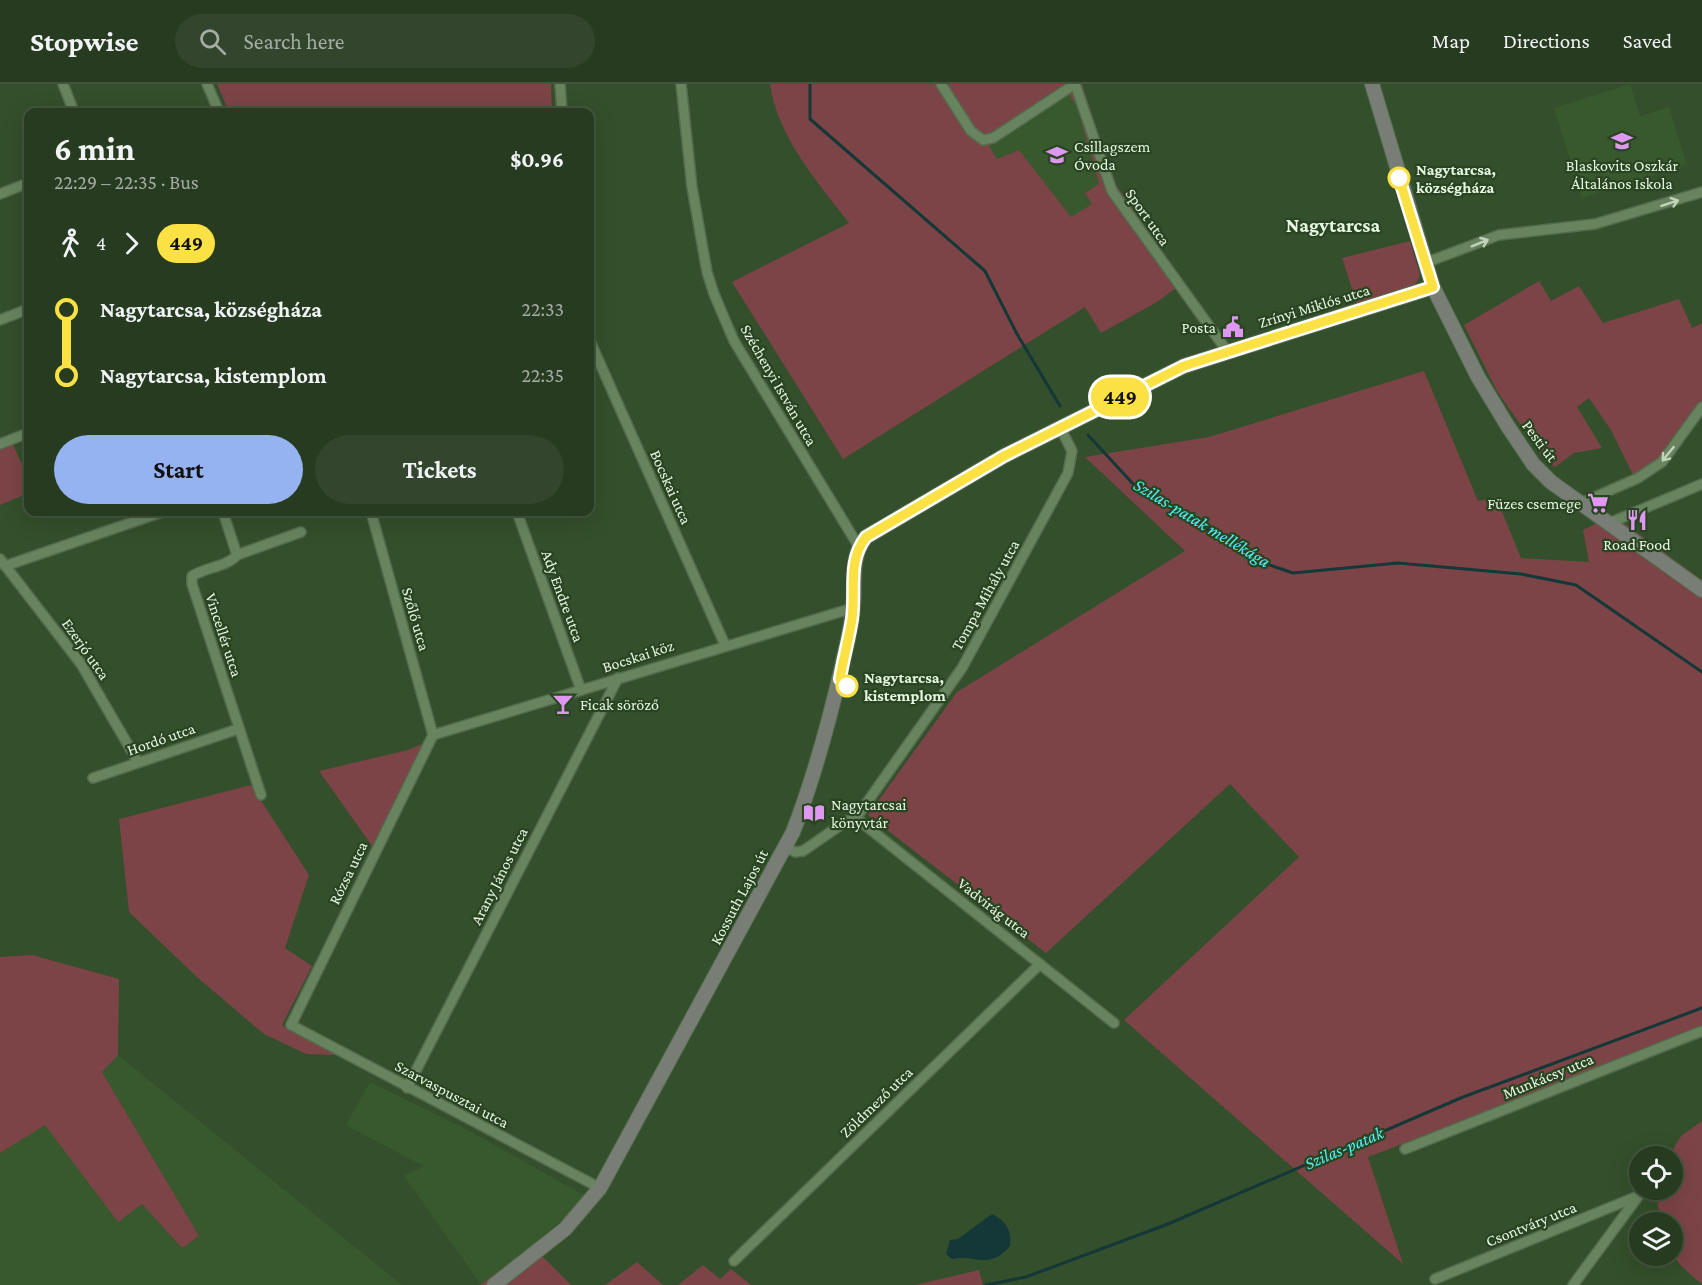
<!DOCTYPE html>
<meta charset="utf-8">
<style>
:root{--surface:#273b20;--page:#33462d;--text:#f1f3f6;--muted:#a4ada5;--line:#43553e;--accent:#95b2f1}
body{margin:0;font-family:"Crimson Pro",serif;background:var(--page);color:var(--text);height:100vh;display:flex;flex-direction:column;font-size:22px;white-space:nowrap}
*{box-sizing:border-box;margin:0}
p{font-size:20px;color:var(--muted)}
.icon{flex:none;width:33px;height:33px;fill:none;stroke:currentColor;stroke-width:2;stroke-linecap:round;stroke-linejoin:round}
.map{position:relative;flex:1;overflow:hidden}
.sheet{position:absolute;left:24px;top:24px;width:570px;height:408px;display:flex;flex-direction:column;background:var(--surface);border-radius:12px;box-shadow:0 6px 24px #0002,0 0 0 2px var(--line)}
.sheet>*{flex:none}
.badge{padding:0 12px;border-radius:20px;font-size:21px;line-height:39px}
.buttons{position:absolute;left:1629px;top:1062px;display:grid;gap:12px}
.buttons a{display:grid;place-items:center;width:54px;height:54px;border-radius:50%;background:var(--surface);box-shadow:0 6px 24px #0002,0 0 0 2px var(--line);font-size:30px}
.map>.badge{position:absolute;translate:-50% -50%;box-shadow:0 0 0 3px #fff}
.legs{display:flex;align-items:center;gap:9px;height:66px;padding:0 30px;font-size:20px}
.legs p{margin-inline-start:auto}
.summary{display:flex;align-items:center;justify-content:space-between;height:102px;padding:0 30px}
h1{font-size:33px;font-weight:700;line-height:45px}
.button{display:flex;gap:12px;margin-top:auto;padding:12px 30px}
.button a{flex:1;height:69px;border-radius:36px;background:var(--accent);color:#111;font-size:24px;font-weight:700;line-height:69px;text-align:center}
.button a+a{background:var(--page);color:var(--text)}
ul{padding:0 30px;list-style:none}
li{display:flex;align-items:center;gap:21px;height:66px;font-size:22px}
li i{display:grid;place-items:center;width:9px;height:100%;margin:0 8px;background:currentColor}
li i::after{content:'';width:15px;height:15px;margin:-8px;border:4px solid;border-radius:50%;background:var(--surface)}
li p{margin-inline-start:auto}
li:first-child i{background:linear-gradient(#0000 50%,currentColor 0)}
li:last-child i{background:linear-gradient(currentColor 50%,#0000 0)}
header{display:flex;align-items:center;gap:36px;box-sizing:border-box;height:84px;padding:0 30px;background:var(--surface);border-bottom:2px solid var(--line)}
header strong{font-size:28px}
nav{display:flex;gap:33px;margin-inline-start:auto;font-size:21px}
.search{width:420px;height:54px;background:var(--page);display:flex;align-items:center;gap:15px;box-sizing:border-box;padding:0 21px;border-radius:33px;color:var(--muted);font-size:22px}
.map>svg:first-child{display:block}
.built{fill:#38582e}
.green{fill:#7c4446;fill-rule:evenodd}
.water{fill:#143738}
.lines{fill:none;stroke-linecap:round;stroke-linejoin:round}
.stream{stroke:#143738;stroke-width:3}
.minor-casing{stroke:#536b4c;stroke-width:12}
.secondary-casing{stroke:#536b4c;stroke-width:16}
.minor{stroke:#67845e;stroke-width:9}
.secondary{stroke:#787e76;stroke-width:14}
.oneway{stroke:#c1d4ba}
.line-1-casing{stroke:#fff;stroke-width:14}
.line-1{stroke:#fbe143;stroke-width:9}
.stop-1-dot{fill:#fff;stroke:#fbe143;stroke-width:3}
.labels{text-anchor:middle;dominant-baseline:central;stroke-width:4.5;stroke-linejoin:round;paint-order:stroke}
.poi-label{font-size:16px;fill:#e7f7e2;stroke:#294421;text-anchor:start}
.stop-label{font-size:16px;font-weight:bold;fill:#e7f7e2;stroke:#294421;text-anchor:start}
.street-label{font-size:16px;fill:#e7f7e2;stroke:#294421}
.water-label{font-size:18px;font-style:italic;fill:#50f0f6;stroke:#294421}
.quarter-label{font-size:20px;font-weight:bold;fill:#e7f7e2;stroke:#294421}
</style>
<header>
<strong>Stopwise</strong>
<div class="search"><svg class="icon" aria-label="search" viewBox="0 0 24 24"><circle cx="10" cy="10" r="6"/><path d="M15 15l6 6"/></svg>Search here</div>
<nav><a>Map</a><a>Directions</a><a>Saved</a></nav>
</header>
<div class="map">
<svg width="1702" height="1201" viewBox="0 0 1702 1201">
<rect width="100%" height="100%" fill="#344f2b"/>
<g class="built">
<path d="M1630,0L1640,32L1669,23L1687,81L1582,114L1554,24Z"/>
<path d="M1069,10L1077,23L1099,101L1092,120L1071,134L1019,66L997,75L989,62Z"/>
<path d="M118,971L402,1201H0V1069L45,1040L118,1137L142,1120L182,1164L199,1152L102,988Z"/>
<path d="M370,998L466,1045L584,1111L567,1131L532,1162L481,1201L404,1092L423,1082L346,1041Z"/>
</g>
<g class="green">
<path d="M217,0H551L552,28H229Z"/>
<path d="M770,0H1082L1114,98L1184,198L1157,218L1101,249L1085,223L843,375L732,198L849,139C817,97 778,54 770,0ZM1069,10L1077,23L1099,100L1085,109L1092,120L1071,133L1019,66L997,75L989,62Z"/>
<path d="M1410,157L1420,191L1415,201L1357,220L1342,174Z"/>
<path d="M1539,197L1551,217L1579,202L1603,239L1679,215L1692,244L1702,239V320L1661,377L1634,393L1611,346L1589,314L1577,323L1602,364L1574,369L1555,383L1546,377L1497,307L1464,241Z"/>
<path d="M1424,287L1478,417L1496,413L1521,474L1589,478L1583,446L1613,431L1702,496V946L1368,1073L1403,1180L1124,936L1299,773L1230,700L1046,869L868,731L957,608L1185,467L1085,373L1209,353Z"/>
<path d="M12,358L28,395V409L0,421V363Z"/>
<path d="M431,656L375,766L319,687L408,666Z"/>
<path d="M251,701L309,791L285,864L312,882L282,941L337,971L306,970L264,950L198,894L129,828L119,735Z"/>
<path d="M32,871L119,895L118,971L102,988L199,1152L182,1164L142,1120L118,1138L45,1041L0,1069V873Z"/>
<path d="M1702,1037V1200C1673,1176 1672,1176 1672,1138H1660L1656,1106H1672V1072H1669L1681,1052Z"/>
<path d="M532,1162L571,1201H480Z"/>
<path d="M637,1178L663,1201H605Z"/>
<path d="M703,1181L720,1195L731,1185L751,1201H678Z"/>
<path d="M979,1186L983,1201H915Z"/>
</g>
<path class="water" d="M992,1130C1006,1137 1012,1146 1010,1162C989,1187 975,1170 952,1175L946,1170L950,1156L958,1155Z"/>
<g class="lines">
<g class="stream">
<path d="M810,0V35L985,187L1017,250L1060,322"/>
<path d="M1088,351L1135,402L1261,478L1293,489L1398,479L1521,490L1576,501L1702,588"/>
<path d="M986,1201L1026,1193L1168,1140L1463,1013L1702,924"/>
</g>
<defs>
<g id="minor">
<path d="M63,0L74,28"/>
<path d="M207,0L219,28"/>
<path d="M560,0L562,28"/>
<path d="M681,0L692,103L707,188L714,210L734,257L859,463"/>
<path d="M941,0L971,47L983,56L993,54L1075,0"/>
<path d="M1075,0L1112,107L1227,267"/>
<path d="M0,110L28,99"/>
<path d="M1425,179L1499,151L1595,140L1702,108"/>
<path d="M0,236L28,225"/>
<path d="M590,257L725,561"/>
<path d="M0,360L28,349"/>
<path d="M1579,420L1638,394L1662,378L1702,323"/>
<path d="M223,428L237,471C227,483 206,483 192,492V500L261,711"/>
<path d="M371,428L433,651"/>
<path d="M517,428L581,606"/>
<path d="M1607,440L1702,400"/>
<path d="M237,471L301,448"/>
<path d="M0,475L81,580L138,678"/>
<path d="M5,482L162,428"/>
<path d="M433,651L291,941L600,1104"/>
<path d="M433,651L853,524"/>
<path d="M93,694L238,645"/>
<path d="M856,734L1114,939"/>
<path d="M785,763L795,768L803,767L845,738L856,734L962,584L1068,389L1072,367L1060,343"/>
<path d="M407,1004L618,594"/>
<path d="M1405,1065L1702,947"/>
<path d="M734,1177L1040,880"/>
<path d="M1435,1195L1638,1112"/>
<path d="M1573,1201L1637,1114"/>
</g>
<g id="secondary">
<path d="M1372,0L1433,203L1478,293L1507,341L1533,380L1551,398L1702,506"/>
<path d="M494,1201L565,1145L600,1104L793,748C814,694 829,638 842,582C846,562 852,543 853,523C856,498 849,474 866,453L1004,372L1184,282L1433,203"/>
</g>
</defs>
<use href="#minor" class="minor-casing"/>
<use href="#secondary" class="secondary-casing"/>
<use href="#minor" class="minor"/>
<use href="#secondary" class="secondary"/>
</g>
<defs><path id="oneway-shaft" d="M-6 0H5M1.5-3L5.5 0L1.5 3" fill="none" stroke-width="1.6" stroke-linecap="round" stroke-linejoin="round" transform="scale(1.5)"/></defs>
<g class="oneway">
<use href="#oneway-shaft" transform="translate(1670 119) rotate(-18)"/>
<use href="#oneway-shaft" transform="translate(1480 159) rotate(-22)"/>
<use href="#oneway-shaft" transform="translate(1668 370) rotate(129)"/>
</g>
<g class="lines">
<defs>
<path id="line-1" d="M847,602L840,595C843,575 849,555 852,535C856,507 847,477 866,453L1004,372L1184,282L1433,203L1399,94"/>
</defs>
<use href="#line-1" class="line-1-casing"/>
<use href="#line-1" class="line-1"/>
</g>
<defs>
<symbol id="school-bare" viewBox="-9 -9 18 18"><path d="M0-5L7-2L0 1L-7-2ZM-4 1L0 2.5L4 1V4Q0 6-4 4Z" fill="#de98f2" stroke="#294421" stroke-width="2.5" paint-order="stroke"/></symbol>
<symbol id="civic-bare" viewBox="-9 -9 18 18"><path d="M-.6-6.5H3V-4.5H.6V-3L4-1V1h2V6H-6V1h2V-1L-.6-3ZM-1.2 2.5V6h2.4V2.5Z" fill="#de98f2" stroke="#294421" stroke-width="2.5" paint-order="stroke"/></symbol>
<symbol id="supermarket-bare" viewBox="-9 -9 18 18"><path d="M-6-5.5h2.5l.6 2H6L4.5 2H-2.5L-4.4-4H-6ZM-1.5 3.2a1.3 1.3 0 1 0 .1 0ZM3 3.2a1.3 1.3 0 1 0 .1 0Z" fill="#de98f2" stroke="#294421" stroke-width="2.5" paint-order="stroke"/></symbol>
<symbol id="restaurant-bare" viewBox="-9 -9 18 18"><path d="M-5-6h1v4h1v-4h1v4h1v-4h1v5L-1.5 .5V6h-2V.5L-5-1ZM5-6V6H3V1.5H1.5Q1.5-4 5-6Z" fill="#de98f2" stroke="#294421" stroke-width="2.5" paint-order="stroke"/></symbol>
<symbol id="bar-bare" viewBox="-9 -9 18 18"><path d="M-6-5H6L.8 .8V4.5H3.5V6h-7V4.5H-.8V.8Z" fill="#de98f2" stroke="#294421" stroke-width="2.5" paint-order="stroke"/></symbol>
<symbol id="library-bare" viewBox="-9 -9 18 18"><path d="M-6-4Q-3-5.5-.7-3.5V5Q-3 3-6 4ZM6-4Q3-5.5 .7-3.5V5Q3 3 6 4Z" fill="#de98f2" stroke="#294421" stroke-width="2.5" paint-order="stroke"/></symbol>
</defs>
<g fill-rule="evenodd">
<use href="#school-bare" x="1607" y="42" width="30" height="30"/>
<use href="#school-bare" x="1042" y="56" width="30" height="30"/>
<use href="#civic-bare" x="1218" y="228" width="30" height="30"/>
<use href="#supermarket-bare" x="1583" y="404" width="30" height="30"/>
<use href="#restaurant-bare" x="1622" y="421" width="30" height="30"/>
<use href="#bar-bare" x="548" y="605" width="30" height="30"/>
<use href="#library-bare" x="799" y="714" width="30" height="30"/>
</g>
<g class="stop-1-dot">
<circle cx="1399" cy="94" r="10"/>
<circle cx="847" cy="602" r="10"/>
</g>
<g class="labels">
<g class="poi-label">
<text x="1074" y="62">Csillagszem<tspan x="1074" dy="18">Óvoda</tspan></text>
<text x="1622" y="81" text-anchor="middle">Blaskovits Oszkár<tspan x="1622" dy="18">Általános Iskola</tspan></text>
<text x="1216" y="243" text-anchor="end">Posta</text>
<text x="1581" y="419" text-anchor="end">Füzes csemege</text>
<text x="1637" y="460" text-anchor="middle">Road Food</text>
<text x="580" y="620">Ficak söröző</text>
<text x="831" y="720">Nagytarcsai<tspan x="831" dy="18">könyvtár</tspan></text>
</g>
<g class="stop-label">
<text x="1416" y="85">Nagytarcsa,<tspan x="1416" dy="18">községháza</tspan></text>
<text x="864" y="593">Nagytarcsa,<tspan x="864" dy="18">kistemplom</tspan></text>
</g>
<g class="street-label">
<text transform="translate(1148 133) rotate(55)">Sport utca</text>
<text transform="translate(1314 222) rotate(-17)">Zrínyi Miklós utca</text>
<text transform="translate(779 301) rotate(60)">Széchenyi István utca</text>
<text transform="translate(1540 357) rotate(53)">Pesti út</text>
<text transform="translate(671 403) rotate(66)">Bocskai utca</text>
<text transform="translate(985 511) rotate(-61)">Tompa Mihály utca</text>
<text transform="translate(563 512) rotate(70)">Ady Endre utca</text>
<text transform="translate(416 535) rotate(74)">Szőlő utca</text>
<text transform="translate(224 551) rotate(72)">Vincellér utca</text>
<text transform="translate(86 565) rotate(55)">Ezerjó utca</text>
<text transform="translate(638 572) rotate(-18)">Bocskai köz</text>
<text transform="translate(161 655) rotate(-19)">Hordó utca</text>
<text transform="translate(348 789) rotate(-64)">Rózsa utca</text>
<text transform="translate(499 792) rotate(-63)">Arany János utca</text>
<text transform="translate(739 813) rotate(-62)">Kossuth Lajos út</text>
<text transform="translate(994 824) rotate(38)">Vadvirág utca</text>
<text transform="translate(1548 992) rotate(-22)">Munkácsy utca</text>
<text transform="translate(452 1010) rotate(28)">Szarvaspusztai utca</text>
<text transform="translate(876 1018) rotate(-44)">Zöldmező utca</text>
<text transform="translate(1531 1140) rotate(-22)">Csontváry utca</text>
</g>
<g class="water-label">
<text transform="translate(1202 439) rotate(31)">Szilas-patak mellékága</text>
<text transform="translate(1344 1064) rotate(-23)">Szilas-patak</text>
</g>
<g class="quarter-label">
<text x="1333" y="141">Nagytarcsa</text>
</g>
</g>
</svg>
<div class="buttons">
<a><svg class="icon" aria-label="locate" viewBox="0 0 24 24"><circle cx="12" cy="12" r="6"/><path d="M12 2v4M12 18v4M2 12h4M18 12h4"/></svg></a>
<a><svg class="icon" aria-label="layers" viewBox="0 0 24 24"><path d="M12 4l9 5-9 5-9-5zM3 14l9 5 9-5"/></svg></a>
</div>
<b class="badge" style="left:1120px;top:313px;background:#fbe143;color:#111">449</b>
<section class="sheet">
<div class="summary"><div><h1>6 min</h1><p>22:29 – 22:35 · Bus</p></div><b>$0.96</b></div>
<div class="legs"><svg class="icon" aria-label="walk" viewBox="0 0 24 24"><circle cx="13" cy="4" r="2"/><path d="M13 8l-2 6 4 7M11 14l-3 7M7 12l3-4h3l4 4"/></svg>4<svg class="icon" aria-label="forward" viewBox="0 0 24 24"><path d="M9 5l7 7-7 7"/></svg><b class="badge" style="background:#fbe143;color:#111">449</b></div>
<ul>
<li><i style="color:#fbe143"></i><b>Nagytarcsa, községháza</b><p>22:33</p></li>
<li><i style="color:#fbe143"></i><b>Nagytarcsa, kistemplom</b><p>22:35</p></li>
</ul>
<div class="button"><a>Start</a><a>Tickets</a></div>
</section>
</div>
